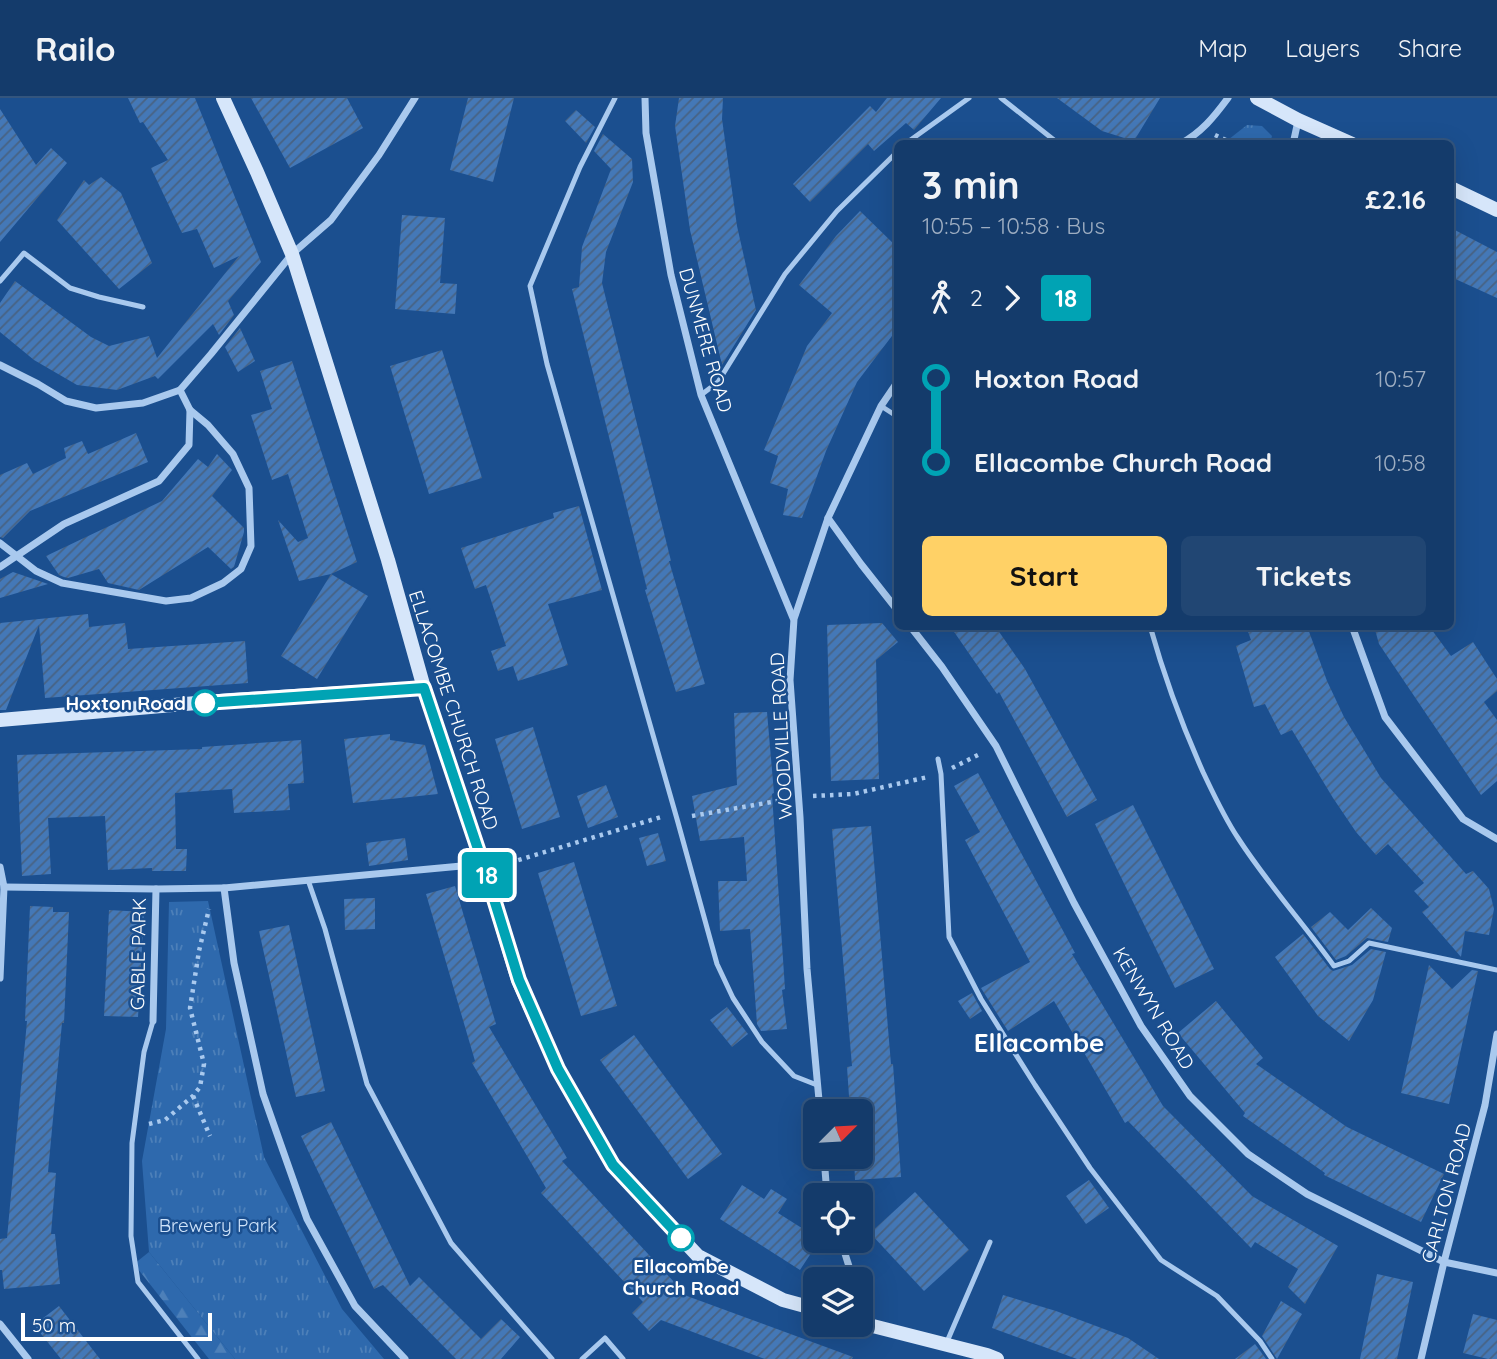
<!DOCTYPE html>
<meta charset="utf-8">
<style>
:root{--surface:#143b6b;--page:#214673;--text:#f1f3f6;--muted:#9dadc1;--line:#33557e;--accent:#ffd166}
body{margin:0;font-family:Quicksand,sans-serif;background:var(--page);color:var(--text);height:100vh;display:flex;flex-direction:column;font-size:26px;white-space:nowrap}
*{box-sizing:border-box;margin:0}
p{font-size:23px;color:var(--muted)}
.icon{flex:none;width:38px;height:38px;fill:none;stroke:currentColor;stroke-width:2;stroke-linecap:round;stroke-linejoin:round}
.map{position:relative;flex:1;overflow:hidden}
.drawer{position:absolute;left:894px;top:42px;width:560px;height:490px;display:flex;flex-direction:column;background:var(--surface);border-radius:10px;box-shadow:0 7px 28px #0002,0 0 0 2px var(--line)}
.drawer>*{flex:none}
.badge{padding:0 14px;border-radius:5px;font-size:24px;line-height:46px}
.needle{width:46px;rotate:66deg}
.buttons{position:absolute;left:803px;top:1001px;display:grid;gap:14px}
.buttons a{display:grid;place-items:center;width:70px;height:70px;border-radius:10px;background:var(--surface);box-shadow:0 7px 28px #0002,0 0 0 2px var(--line);font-size:35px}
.scale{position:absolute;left:21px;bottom:18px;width:191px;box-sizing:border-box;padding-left:7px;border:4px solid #fff;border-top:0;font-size:19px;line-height:24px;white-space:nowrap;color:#fff;-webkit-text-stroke:5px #1b4f8f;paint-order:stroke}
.map>.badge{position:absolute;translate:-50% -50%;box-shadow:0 0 0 4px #fff}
.legs{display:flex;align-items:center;gap:10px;height:77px;padding:0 28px;font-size:23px}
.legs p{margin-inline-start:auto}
.head{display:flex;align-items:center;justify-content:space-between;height:119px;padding:0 28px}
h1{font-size:38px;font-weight:700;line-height:52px}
.cta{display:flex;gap:14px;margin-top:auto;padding:14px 28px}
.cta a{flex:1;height:80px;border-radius:10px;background:var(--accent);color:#111;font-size:28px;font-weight:700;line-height:80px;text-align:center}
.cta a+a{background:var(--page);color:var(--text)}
ul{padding:0 28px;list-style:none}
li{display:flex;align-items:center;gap:24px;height:84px;font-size:26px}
li i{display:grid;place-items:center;width:10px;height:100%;margin:0 9px;background:currentColor}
li i::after{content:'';width:18px;height:18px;margin:-9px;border:5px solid;border-radius:50%;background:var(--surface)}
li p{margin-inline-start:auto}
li:first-child i{background:linear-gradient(#0000 50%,currentColor 0)}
li:last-child i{background:linear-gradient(currentColor 50%,#0000 0)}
header{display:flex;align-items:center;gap:42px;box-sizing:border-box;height:98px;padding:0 35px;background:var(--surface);border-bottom:2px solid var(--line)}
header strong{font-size:33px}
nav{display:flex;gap:38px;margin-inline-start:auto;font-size:24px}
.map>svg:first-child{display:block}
.forest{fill:url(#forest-firs)}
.park{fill:url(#park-tufts)}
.building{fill:url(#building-hatch)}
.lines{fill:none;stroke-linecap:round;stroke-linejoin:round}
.path{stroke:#a9c9ee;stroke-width:4.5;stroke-dasharray:3.5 5;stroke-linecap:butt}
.lane{stroke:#a9c9ee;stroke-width:5}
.street{stroke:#a9c9ee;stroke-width:7}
.secondary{stroke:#d6e6fa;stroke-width:14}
.line-1-casing{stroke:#fff;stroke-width:16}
.line-1{stroke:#00a3b4;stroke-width:10}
.stop-1-dot{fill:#fff;stroke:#00a3b4;stroke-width:3.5}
.labels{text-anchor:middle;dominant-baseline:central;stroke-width:5;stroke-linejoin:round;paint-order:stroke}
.street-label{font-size:19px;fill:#fff;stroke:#1b4f8f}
.stop-label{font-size:19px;font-weight:bold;fill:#fff;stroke:#1b4f8f;text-anchor:end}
.park-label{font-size:19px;fill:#cfe3fa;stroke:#1b4f8f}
.district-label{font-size:26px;font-weight:bold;fill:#fff;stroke:#1b4f8f}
</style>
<header>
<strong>Railo</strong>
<nav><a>Map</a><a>Layers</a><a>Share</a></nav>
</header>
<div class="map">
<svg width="1497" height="1261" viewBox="0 0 1497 1261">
<defs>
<pattern id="forest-firs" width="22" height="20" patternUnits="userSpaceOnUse" patternTransform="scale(1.75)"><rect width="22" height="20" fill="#2e69ad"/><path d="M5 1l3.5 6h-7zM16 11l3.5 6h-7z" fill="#4d80b9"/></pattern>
<pattern id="park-tufts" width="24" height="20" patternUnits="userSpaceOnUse" patternTransform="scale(1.75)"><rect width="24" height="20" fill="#2e69ad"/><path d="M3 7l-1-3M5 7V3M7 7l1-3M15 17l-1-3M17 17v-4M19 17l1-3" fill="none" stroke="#4d80b9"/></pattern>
<pattern id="building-hatch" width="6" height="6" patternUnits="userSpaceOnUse" patternTransform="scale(1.75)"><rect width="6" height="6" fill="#4478b7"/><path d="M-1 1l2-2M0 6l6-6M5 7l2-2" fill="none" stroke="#486282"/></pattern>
</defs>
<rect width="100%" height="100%" fill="#1b4f8f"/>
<path class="forest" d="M149,1154L235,1261H209L134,1166Z"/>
<g class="park">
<path d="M1247,27L1262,28L1272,38L1270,45H1224Z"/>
<path d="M208,803L264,1059L342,1211L384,1261H235L149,1154L142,1063L166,931L169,804Z"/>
</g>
<g class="building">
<path d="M128,0H195L261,164L228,203L234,217L219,237L213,226L158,281L155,278L117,292L77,287L34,262L0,234V205L15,183L91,239L109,248L149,238L157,260L239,158L214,170L197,131L182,135L151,70L168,62L143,24L140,25Z"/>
<path d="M251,0H347L363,30L290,70Z"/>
<path d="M468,0H514L493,84L450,72Z"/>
<path d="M679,0H723L722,21L737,128L756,212L722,267L690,132L675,28Z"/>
<path d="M887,0H941L914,32L906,25L874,53L868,46L810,104L793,86L870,8L876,14Z"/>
<path d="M1057,0H1160L1134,43L1102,33Z"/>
<path d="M0,11L36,67L51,50L67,65L0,144Z"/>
<path d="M576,12L595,29L586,45L565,23Z"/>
<path d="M603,36L632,61L633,84L606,154L602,185L671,463H669L705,586L676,594L645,492L647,491L572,191L579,189L582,149L611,71L594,53Z"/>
<path d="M101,79L121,95L152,165L119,191L57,122L84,82L89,87Z"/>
<path d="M860,113L898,150V230L857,284L826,353L802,420L783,417L788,391L770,385L778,358L764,352L807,248L832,215L799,187L836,138Z"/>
<path d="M402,117L445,120L440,185L457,186L455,216L395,211Z"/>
<path d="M1451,130L1497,154V200L1451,179Z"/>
<path d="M240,230L255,263L238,274L225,249Z"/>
<path d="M442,252L482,380L429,396L390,268Z"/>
<path d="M292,263L357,464L331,476L299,483L278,422L298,444L308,440L288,376L272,382L251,317L272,311L260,273Z"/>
<path d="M136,335L148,364L30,413L3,440L0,439V377L27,365L33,376L66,360L64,350L82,343L88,356Z"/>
<path d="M217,356L232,372L212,398L244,430V434L234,469L231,471L208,449L139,492L108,485L99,471L68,480L64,479L59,477L46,458L162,403L198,361L208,369Z"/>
<path d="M579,408L602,492L548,506L568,567L518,583L513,568L498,573L491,553L506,548L486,487L475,491L461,450L554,420L553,415Z"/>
<path d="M13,474L48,486L0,500V481Z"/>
<path d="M331,476L368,498L317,581L281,558Z"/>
<path d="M88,516L89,529L125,525L128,551L245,543L248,585L45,600L39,527L6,612H0V525Z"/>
<path d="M882,525L898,544L876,562L879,681L831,683L827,527Z"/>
<path d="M950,528H995L1025,571L1097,702L1067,719L999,594L997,596Z"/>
<path d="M1246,528H1307L1327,583L1344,619L1381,680L1466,776L1473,773L1489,791L1494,811L1489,837L1465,833L1461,859L1422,814L1429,809L1414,793L1424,785L1388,746L1376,757L1356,734L1333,700L1292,632L1281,637L1265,606L1254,609L1236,548L1251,542Z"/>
<path d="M1374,528H1429L1451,558L1473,544L1497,581V593L1484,604L1497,622V683L1481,697L1379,546Z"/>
<path d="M767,614L774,695L772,696L785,891L782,892L787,931L761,933L757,926L750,831L720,833L718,783H747L744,739L700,743L692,698L737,687L734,615Z"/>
<path d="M533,629L560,719L522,731L495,641Z"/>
<path d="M390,636V642L425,647L438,696L353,705L344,641Z"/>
<path d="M301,642L304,685L288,686L290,712L234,715L232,691L175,695L176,751H187L186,773H152V770L108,772L105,718L48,720L51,776L22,778L17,657L202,651V649Z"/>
<path d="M978,675L1075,855L1072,856L1163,1008L1252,1098L1338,1148L1305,1206L1288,1189L1298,1171L1255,1144L1251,1150L1128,1023L1125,1025L1054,903L1008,933L986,898L981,890L1030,864L965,742L980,734L954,688Z"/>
<path d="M606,687L618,719L588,730L577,698Z"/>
<path d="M1133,707L1214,871L1175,890L1095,726Z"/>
<path d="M871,728L891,966H893L901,1079L855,1082L854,1059H861V1013H850L847,969L852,968L832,731Z"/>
<path d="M658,735L666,763L647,768L639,740Z"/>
<path d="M405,740L408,762L369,768L366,745Z"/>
<path d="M574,764L617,908L581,918L538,775Z"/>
<path d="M455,788L496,926L489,929L567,1060L562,1063L687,1198L853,1259L852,1261H765L661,1222L649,1233L632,1215L643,1204L541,1095L546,1090L472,965L475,963L426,796Z"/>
<path d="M375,800V831L345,832L344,801Z"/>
<path d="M30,808L53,809V814H69L64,925H62L48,1074L56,1075L51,1136H55L60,1186L4,1191L2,1172H0V1141L7,1140L27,923H25Z"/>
<path d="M1371,810L1392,830L1388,844L1367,840L1346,858L1336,862L1311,829L1330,814L1348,832Z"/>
<path d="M109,812L144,814L138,919L104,918Z"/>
<path d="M289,827L325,993L296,999L259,833Z"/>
<path d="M1303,836L1330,871L1333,873L1352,867L1371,851L1386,854L1373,902L1349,943L1318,918L1275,859Z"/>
<path d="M1429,867L1452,891L1472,872L1478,873L1449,1006L1401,995Z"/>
<path d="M972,895L982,913L970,921L958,903Z"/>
<path d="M1216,903L1263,960L1256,966L1347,1029L1444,1076L1421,1124L1324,1077L1325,1075L1243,1018L1245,1015L1178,935Z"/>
<path d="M727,909L748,936L732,949L710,922Z"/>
<path d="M634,937L722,1056L688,1081L600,962Z"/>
<path d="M331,1024L410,1188L419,1179L481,1241L501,1221L520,1239L501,1261H456L383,1187L374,1191L301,1038Z"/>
<path d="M1089,1082L1109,1110L1086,1126L1066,1098Z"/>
<path d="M742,1087L764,1101L771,1091L787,1101L778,1115L816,1139V1143H819L800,1172L720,1121Z"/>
<path d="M915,1094L969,1152L924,1193L870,1135Z"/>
<path d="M1377,1176L1413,1184L1397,1261H1360Z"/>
<path d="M1003,1197L1056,1213L1128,1240L1159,1261H1077L992,1230Z"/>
<path d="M1281,1203L1302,1216L1277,1261L1262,1238Z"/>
<path d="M59,1208L100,1261H61L34,1227Z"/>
<path d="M1473,1216L1497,1222V1261H1488L1463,1255Z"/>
<path d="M1255,1246L1266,1261H1235Z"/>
</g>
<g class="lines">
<g class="path">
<path d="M1215,37L1234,46"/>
<path d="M952,670L982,655"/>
<path d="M813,698L853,696L928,679"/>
<path d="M692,718L783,702"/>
<path d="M502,767L661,719"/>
<path d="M193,998L210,1038"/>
<path d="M149,1026L165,1022L193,998L200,989L204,966L190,910L199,853L209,811"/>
</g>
<g class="lane">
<path d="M615,0L580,69L530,188L547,266L677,721L717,866L733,900L762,944L794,978L817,987"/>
<path d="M1001,0L1059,46"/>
<path d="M905,46L969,0"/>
<path d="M0,183L24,155L70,190L99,199L143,209"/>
<path d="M701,297L718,284L785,176L837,113L898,53"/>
<path d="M881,308L898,319"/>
<path d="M1150,528C1164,578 1182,627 1203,674C1214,697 1224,719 1238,740C1267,785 1303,825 1334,868L1349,863L1369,845L1497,872"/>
<path d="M938,661L941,676L949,839L981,901L1035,987L1090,1070L1161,1162L1217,1198L1260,1243L1272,1261"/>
<path d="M308,782L325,831L367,986L451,1145L552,1261"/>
<path d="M153,923L144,954L132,1045L131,1138L138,1184L198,1261"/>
<path d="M946,1246L990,1144"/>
<path d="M582,1261L605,1240L623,1261"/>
</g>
<g class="street">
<path d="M645,0L646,35L671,177L701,297L793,520"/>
<path d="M1180,46C1201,35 1214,19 1228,0"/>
<path d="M1293,46L1298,23"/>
<path d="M0,267L38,286L66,303L96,310L143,305L180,292L211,256L292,156L331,122L379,57L415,0"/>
<path d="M828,420L861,466L898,513"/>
<path d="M0,445L36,473L62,485L166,503L191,500L223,485L241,471L251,448L249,390L233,356L208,327L190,312"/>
<path d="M0,469L64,426L159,383L189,347L190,312L180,292"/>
<path d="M910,528L942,569L996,648L1074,805L1141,928L1190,998L1248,1056L1307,1096L1444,1164L1497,1175"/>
<path d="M1352,528L1385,619L1463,721L1497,741"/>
<path d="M0,769L4,789L0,880"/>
<path d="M4,789L156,791L224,790"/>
<path d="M153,923L156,791"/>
<path d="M820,1013L807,871L800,719L790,582L794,521L828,420L881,308L898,283"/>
<path d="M824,1059L827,1097"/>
<path d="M841,1143L853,1181"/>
<path d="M861,1207L867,1226"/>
<path d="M0,1226L28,1261"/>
<path d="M405,1261L355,1208L307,1121L263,996L234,865L224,790L483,766"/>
<path d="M1421,1261L1444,1164L1485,1007L1497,936"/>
</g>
<g class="secondary">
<path d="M223,0L257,74L292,156L388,462L424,590L485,772L518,882L558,971L613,1067L698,1158L783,1202L816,1211"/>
<path d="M1257,0L1298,22L1352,46"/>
<path d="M1451,90L1497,112"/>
<path d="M0,622L231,602L424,590"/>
<path d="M861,1225L987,1257L997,1261"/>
</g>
</g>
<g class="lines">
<defs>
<path id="line-1" d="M205,605L424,590L485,772L519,882L558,971L613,1067L681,1140"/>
</defs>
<use href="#line-1" class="line-1-casing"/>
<use href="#line-1" class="line-1"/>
</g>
<g class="stop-1-dot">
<circle cx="205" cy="605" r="12"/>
<circle cx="681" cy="1140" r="12"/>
</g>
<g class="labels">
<g class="street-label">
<text transform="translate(706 242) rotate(74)">DUNMERE ROAD</text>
<text transform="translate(454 612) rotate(72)">ELLACOMBE CHURCH ROAD</text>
<text transform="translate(781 638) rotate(-93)">WOODVILLE ROAD</text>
<text transform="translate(138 856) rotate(-89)">GABLE PARK</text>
<text transform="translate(1154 910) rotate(59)">KENWYN ROAD</text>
<text transform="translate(1446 1095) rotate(-75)">CARLTON ROAD</text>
</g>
<g class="stop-label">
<text x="186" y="605">Hoxton Road</text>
<text x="681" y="1168" text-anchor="middle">Ellacombe<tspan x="681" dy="22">Church Road</tspan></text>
</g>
<g class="park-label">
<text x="218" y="1127">Brewery Park</text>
</g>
<g class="district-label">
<text x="1039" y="944">Ellacombe</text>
</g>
</g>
</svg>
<div class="buttons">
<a><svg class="needle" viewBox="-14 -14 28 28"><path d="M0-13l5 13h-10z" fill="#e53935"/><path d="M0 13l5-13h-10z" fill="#9dadc1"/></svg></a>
<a><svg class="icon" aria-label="locate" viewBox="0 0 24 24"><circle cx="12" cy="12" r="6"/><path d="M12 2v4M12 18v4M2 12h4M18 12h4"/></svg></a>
<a><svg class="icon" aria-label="layers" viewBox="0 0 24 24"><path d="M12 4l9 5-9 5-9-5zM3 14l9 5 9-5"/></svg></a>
</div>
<div class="scale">50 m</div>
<b class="badge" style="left:487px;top:777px;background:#00a3b4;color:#fff">18</b>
<section class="drawer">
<div class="head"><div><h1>3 min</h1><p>10:55 – 10:58 · Bus</p></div><b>£2.16</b></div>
<div class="legs"><svg class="icon" aria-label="walk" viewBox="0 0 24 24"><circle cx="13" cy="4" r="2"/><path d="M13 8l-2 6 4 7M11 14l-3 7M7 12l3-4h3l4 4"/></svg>2<svg class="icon" aria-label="forward" viewBox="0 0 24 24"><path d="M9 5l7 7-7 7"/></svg><b class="badge" style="background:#00a3b4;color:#fff">18</b></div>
<ul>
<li><i style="color:#00a3b4"></i><b>Hoxton Road</b><p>10:57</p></li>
<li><i style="color:#00a3b4"></i><b>Ellacombe Church Road</b><p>10:58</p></li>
</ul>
<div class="cta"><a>Start</a><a>Tickets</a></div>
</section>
</div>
